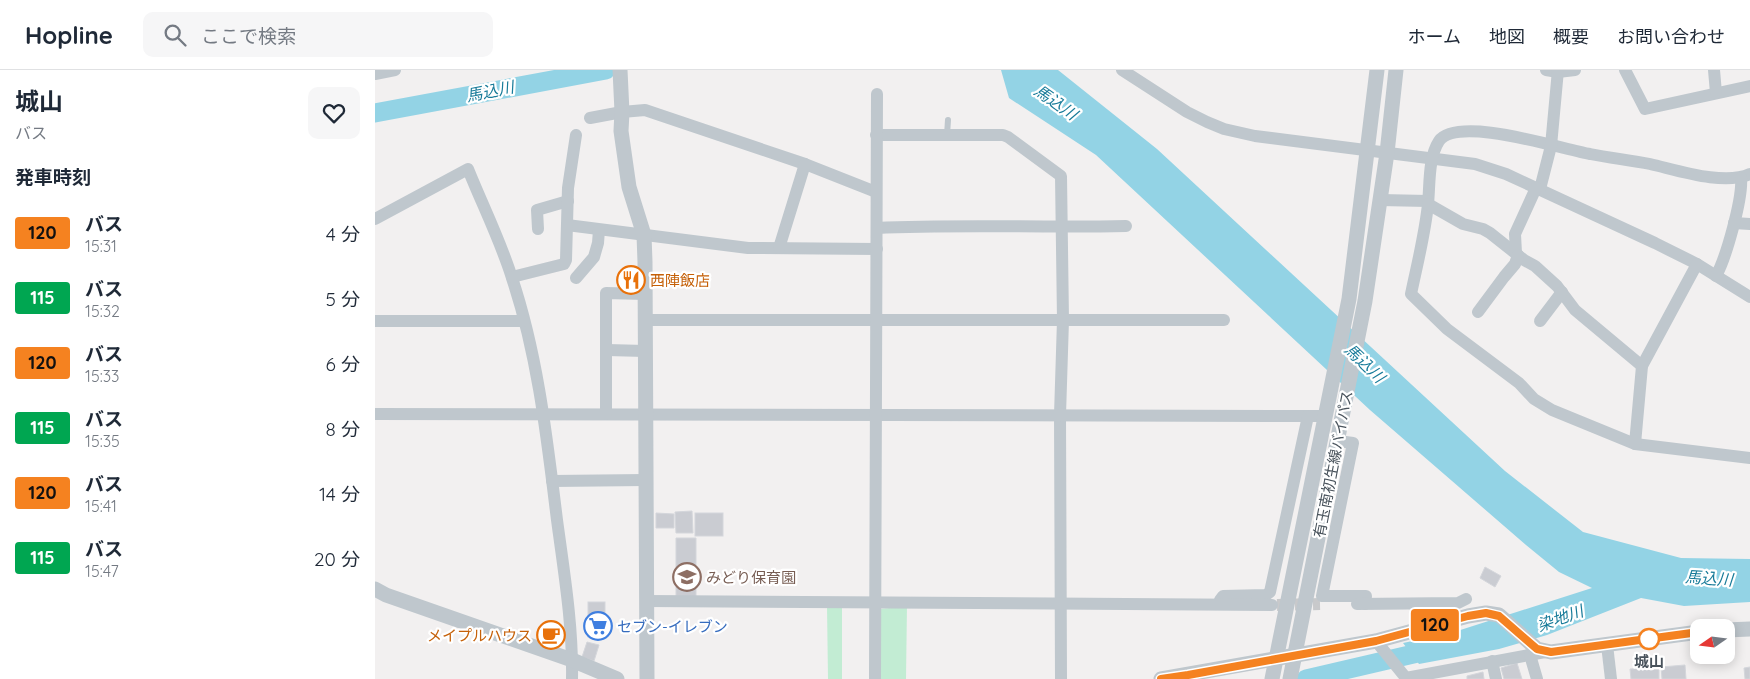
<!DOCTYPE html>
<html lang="ja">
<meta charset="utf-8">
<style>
:root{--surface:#fff;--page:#f6f6f7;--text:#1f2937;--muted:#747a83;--line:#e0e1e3}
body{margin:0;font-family:Quicksand,"Noto Sans JP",sans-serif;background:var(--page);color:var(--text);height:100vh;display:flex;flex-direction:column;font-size:19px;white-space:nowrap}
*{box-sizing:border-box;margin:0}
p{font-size:16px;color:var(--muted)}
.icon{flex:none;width:28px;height:28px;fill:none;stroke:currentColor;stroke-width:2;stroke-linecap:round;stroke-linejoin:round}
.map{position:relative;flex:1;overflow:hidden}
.drawer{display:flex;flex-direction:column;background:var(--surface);width:375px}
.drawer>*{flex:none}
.badge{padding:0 10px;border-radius:4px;font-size:18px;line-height:32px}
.needle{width:32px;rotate:256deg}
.fabs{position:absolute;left:1315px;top:549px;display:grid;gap:10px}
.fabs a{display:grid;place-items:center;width:45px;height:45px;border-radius:10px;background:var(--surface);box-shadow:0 2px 12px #0003;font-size:25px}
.map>.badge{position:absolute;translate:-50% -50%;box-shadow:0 0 0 2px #fff}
h2{padding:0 15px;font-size:19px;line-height:45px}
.round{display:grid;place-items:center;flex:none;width:52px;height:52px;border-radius:10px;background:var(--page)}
.head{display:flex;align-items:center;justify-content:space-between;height:85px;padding:0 15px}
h1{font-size:24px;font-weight:700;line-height:38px}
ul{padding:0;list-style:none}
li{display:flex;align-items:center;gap:15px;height:65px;padding:0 15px}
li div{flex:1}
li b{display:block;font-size:19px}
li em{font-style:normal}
li .badge{min-width:55px;font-weight:700;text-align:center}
header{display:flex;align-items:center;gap:30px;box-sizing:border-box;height:70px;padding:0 25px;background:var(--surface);border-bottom:1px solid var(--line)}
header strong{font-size:24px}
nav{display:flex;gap:28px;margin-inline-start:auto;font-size:18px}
.search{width:350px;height:45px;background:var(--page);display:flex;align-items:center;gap:12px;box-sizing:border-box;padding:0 18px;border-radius:10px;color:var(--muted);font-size:19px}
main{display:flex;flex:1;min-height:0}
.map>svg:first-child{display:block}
.green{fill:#c2ecd3}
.water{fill:#93d3e5}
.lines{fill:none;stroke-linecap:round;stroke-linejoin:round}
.river{stroke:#93d3e5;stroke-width:19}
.building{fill:#caccd2;stroke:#d4d6db}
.minor-tunnel{stroke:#c8c9cb;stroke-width:12;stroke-dasharray:12 6;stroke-linecap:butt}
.service{stroke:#bfc7cd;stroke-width:6}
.minor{stroke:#bfc7cd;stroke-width:12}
.tertiary{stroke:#bfc7cd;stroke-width:15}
.line-casing{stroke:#fff;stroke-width:11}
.line{stroke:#f58220;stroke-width:8}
.stop-dot{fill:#fff;stroke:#f58220;stroke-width:2.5}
.labels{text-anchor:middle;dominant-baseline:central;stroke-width:4.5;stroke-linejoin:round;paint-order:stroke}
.food-label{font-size:15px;fill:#c56008;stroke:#fff;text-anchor:start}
.street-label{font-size:15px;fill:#49535c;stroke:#fff}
.education-label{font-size:15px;fill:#785e54;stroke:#fff;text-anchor:start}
.shop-label{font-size:15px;fill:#366cbe;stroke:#fff;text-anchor:start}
.stop-label{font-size:15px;font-weight:bold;fill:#49535c;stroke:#fff}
.water-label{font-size:16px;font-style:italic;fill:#187b99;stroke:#fff}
</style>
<header>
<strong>Hopline</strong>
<div class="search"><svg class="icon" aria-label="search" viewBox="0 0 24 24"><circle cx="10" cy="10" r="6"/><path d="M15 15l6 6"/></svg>ここで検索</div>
<nav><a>ホーム</a><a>地図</a><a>概要</a><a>お問い合わせ</a></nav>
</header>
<main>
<section class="drawer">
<div class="head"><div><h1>城山</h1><p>バス</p></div><a class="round"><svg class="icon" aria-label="heart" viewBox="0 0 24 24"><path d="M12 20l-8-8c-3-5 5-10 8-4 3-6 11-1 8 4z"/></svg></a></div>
<h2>発車時刻</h2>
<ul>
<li><span class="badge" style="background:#f58220;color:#111">120</span><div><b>バス</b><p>15:31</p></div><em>4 分</em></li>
<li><span class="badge" style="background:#00a651;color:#fff">115</span><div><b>バス</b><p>15:32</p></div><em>5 分</em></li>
<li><span class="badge" style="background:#f58220;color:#111">120</span><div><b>バス</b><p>15:33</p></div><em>6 分</em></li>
<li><span class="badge" style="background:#00a651;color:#fff">115</span><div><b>バス</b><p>15:35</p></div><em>8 分</em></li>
<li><span class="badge" style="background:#f58220;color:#111">120</span><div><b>バス</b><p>15:41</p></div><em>14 分</em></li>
<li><span class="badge" style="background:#00a651;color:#fff">115</span><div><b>バス</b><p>15:47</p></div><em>20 分</em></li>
</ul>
</section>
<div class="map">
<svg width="1375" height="609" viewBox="0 0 1375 609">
<rect width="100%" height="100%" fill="#f2f0f0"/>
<g class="green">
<path d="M532,536L531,609H505V539Z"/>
<path d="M452,537H467V609H453Z"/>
</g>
<path class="water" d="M626,0H683L782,79L1130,401L1208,462L1306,488L1375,489V532L1309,536L1266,528L1172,565L1124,579L1044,594L1028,573L1076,563L1217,518L1184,502L1151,475L995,340L721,85L634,28Z"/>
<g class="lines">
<g class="river">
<path d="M0,43L231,0"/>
<path d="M931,609L1060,579"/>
</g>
</g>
<g class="building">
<path d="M317,441L318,463H301L300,442Z"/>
<path d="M281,443L299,444V458H281Z"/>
<rect x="320" y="443" width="28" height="23"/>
<path d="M301,468H321V527L301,526Z"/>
<path d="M1110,497L1126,506L1120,517L1105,508Z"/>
<rect x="213" y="532" width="17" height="35"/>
<path d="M212,572L224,575L219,591L207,587Z"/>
<path d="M1142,593L1147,609H1129L1126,598Z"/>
<path d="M1310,595L1311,609H1287L1286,597Z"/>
<path d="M1284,597V609H1256L1255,599Z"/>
<path d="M1375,597V609H1370L1369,598Z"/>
<path d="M1108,602L1109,609H1092V606Z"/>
</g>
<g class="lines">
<path class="minor-tunnel" d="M902,535L945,534"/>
<path class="service" d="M572,65L573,50"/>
<g class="minor">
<path d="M747,0L812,42L832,52L849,59L880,66L1100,94L1131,104L1280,173L1322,194L1375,227"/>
<path d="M1171,0L1183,2L1200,0"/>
<path d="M1250,0L1270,39L1375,16"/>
<path d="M1339,0L1341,23"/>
<path d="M0,4L20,0"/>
<path d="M215,48L247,42L270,40L430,94L501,122"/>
<path d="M501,65H628L633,67L686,106L688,250L685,345L686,609"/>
<path d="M1375,104C1349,116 1302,100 1275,94C1255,90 1234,88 1215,84C1186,79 1083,45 1064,71C1053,88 1055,115 1053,134C1050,164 1042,195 1036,224L1072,259L1144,313L1159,329L1177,340L1260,374L1375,388"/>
<path d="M1165,119L1176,76L1183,0"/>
<path d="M1005,130L1053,131"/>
<path d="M1053,134L1088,154L1108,159L1115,163L1149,190L1160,196L1182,216L1200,240L1267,296"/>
<path d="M0,149L93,99C107,134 126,172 137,208C163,286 172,369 182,450C189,502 198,556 197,609"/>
<path d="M1359,153L1375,154"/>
<path d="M192,155L373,178L502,179"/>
<path d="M502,158C585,154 668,158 751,156"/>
<path d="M163,159L162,140L193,131"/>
<path d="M404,178L430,94"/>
<path d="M1141,183L1140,164L1161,118"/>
<path d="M1341,206C1351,188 1368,128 1366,108"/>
<path d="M137,207L189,194L191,190L193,118L201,65"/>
<path d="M201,208L219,187L223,173L224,160"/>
<path d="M1103,242L1129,207L1140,194L1143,185"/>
<path d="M270,250H849"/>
<path d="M0,251H149"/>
<path d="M1165,251L1187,222"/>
<path d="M232,280L270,281"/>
<path d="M0,344L951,346"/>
<path d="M231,344V223L270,224"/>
<path d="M963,371L978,373L947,526H991L990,534"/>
<path d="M1260,374L1267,296L1322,194"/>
<path d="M177,411L270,410"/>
<path d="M845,530L848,526L891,525L895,522L933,346"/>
<path d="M272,531L897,535"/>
<path d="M982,534L1083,533L1091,529"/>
<path d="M1001,571L1031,608L1170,582"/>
<path d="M1232,575L1236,609"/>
<path d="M1155,585L1162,609"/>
<path d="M1117,591L1121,609"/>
<path d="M500,609L502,24"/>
</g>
<g class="tertiary">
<path d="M245,0L247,42L246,61L254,117L269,165L270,192L272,609"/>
<path d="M0,519L11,525L197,590L242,609"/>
<path d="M1351,560L1375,559"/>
<path d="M786,609L1001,571L1093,546L1111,543L1124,545L1162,579L1176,582L1324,562"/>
<path d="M897,609L974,229L1002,0"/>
<path d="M915,609L990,231L1012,83L1021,0"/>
</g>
</g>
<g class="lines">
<defs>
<path id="line" d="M786,609L813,605L1001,571L1093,546L1111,543L1124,546L1162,579L1176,582L1324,562"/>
</defs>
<use href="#line" class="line-casing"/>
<use href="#line" class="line"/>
</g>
<defs>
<symbol id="restaurant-ring" viewBox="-11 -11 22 22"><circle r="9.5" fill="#fff" stroke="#e8710a" stroke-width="1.5"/><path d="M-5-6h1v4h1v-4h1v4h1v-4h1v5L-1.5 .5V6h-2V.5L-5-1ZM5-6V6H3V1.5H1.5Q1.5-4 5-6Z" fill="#e8710a"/></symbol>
<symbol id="school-ring" viewBox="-11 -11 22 22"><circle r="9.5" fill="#fff" stroke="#8d6e63" stroke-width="1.5"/><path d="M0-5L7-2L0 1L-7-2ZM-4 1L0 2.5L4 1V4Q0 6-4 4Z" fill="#8d6e63"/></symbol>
<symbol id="supermarket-ring" viewBox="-11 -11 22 22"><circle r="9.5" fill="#fff" stroke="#3f7fe0" stroke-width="1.5"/><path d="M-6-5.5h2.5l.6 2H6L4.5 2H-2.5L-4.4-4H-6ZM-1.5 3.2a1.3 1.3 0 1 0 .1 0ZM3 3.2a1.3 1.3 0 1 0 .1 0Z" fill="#3f7fe0"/></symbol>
<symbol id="cafe-ring" viewBox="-11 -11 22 22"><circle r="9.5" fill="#fff" stroke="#e8710a" stroke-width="1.5"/><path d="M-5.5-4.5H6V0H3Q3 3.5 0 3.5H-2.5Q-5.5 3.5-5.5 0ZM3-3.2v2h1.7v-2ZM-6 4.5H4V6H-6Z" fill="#e8710a"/></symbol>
</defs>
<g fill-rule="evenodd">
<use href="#restaurant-ring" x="240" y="194" width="32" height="32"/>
<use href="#school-ring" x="296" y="491" width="32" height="32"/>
<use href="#supermarket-ring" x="207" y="540" width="32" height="32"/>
<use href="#cafe-ring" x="160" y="549" width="32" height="32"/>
</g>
<circle class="stop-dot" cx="1274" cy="569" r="10"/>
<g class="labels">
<g class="food-label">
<text x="275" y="210">西陣飯店</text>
<text x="157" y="565" text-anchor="end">メイプルハウス</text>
</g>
<g class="street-label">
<text transform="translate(958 394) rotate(-79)">有玉南初生線バイパス</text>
</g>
<g class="education-label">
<text x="331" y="507">みどり保育園</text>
</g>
<g class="shop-label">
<text x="242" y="556">セブン-イレブン</text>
</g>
<g class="stop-label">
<text x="1274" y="591">城山</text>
</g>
<g class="water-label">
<text transform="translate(115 21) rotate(-11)">馬込川</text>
<text transform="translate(681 32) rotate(35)">馬込川</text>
<text transform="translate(990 293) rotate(44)">馬込川</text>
<text transform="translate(1334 508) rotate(4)">馬込川</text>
<text transform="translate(1185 548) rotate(-20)">染地川</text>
</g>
</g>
</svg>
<div class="fabs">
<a><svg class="needle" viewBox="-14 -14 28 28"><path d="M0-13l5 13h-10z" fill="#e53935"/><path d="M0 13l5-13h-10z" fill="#747a83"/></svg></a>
</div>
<b class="badge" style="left:1060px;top:555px;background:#f58220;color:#111">120</b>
</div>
</main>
